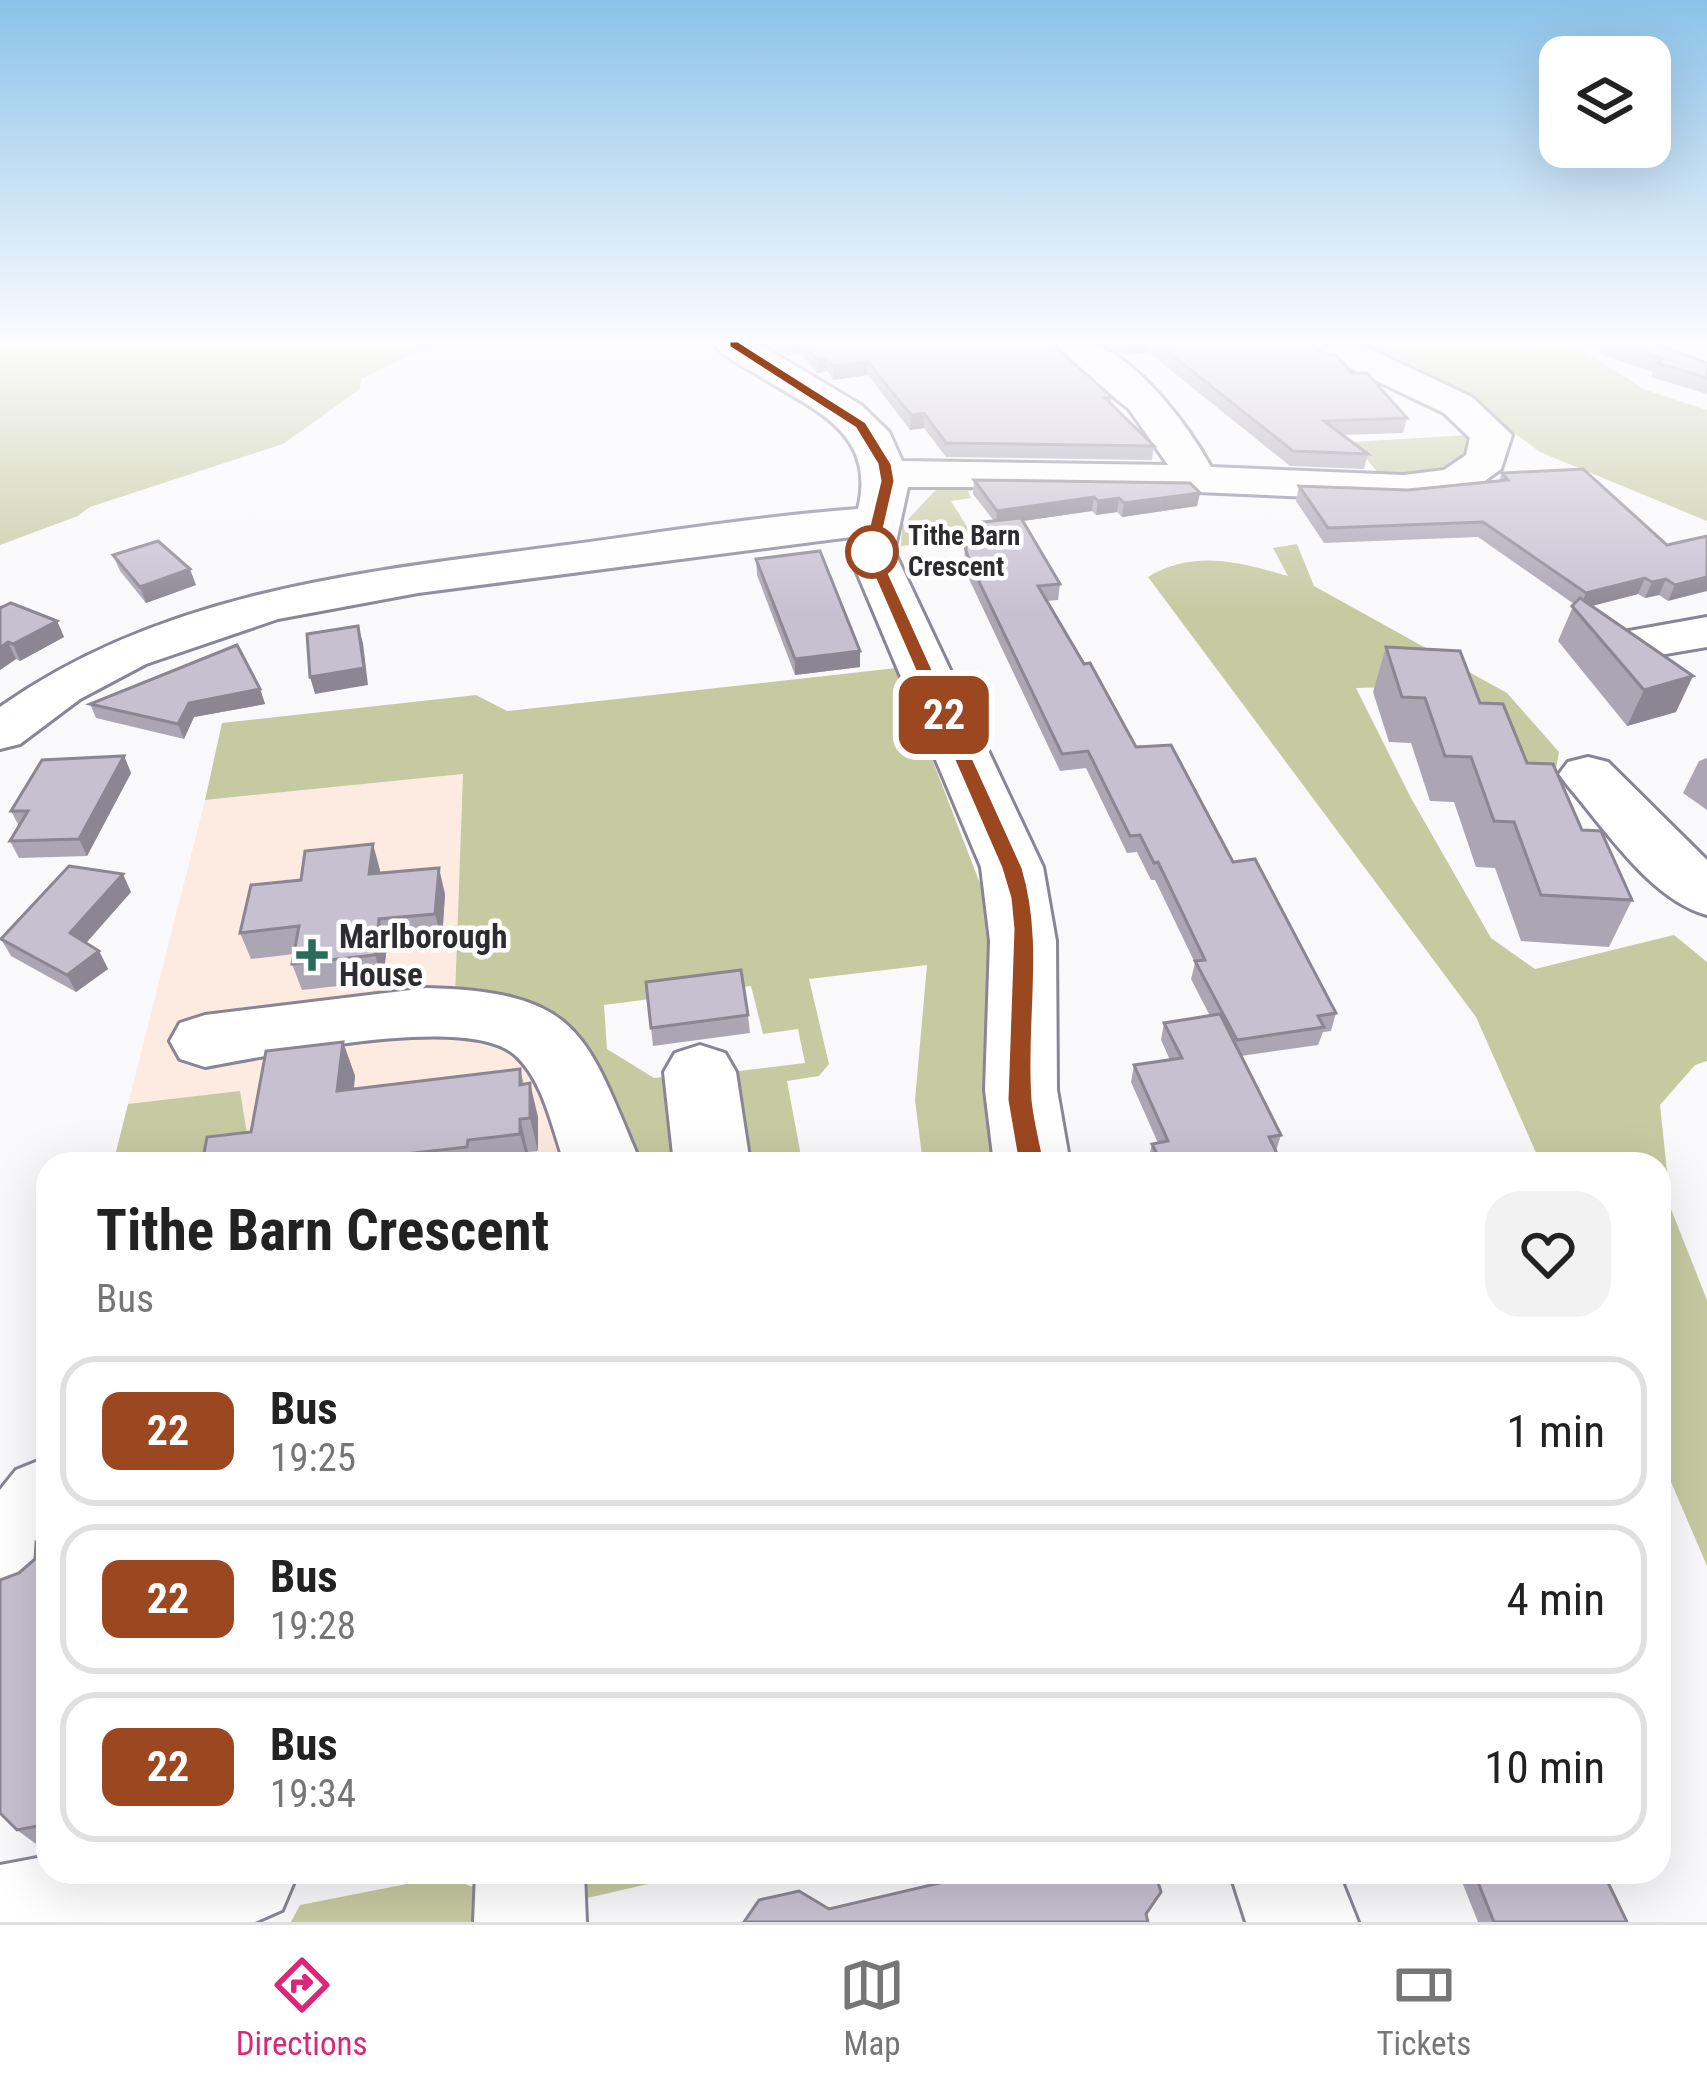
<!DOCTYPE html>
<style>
:root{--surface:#fff;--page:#f2f2f2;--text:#222;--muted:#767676;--line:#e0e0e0;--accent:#db2777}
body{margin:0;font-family:"Roboto Condensed",sans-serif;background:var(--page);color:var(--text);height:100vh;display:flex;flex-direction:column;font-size:45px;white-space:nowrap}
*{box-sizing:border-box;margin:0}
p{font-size:39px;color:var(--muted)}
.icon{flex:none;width:66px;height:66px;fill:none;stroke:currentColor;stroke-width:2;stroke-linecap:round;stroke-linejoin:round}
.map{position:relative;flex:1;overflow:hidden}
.side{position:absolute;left:36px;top:1152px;width:1635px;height:732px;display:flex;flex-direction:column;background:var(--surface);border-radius:36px;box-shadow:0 12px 48px #0002}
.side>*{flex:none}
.badge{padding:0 24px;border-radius:18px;font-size:42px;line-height:78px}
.buttons{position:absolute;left:1539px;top:36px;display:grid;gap:24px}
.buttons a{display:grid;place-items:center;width:132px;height:132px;border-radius:24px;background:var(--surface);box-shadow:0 12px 48px #0002;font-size:60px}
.map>.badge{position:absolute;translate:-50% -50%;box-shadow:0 0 0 6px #fff}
.round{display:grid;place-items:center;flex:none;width:126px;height:126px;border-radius:36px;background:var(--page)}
.head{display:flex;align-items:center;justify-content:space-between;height:204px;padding:0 60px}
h1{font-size:57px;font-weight:700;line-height:90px}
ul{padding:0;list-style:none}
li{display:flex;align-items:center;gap:36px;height:150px;margin:0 24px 18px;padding:0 36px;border:6px solid var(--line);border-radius:36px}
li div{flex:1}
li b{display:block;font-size:45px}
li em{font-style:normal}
li .badge{min-width:132px;font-weight:700;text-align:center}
.menu{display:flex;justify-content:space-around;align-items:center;height:168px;border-top:3px solid var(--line);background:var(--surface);font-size:33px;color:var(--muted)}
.menu a{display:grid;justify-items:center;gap:6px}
.menu .current{color:var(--accent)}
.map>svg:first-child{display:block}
.medical{fill:#fdebe1}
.green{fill:#c6caa1}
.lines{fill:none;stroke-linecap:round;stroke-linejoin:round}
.minor-casing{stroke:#888596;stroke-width:6}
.minor{fill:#fff;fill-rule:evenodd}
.wall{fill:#aba5b4}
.shaded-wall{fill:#8b8692}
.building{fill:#c7c0d1;stroke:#8b8692;stroke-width:3}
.line{fill:#9b4820;stroke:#fff;stroke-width:3}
.stop-dot{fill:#fff;stroke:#9b4820;stroke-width:6}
.poi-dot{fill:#296c5c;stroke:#fff;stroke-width:4.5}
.labels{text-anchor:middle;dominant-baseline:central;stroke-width:9;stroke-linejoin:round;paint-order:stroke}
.far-stop-label{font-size:27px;font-weight:bold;fill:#2c2b31;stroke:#fff;text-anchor:start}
.poi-label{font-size:33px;font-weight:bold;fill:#2c2b31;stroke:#fff;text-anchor:start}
</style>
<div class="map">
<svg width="1707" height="1922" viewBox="0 0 1707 1922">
<rect width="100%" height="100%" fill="#f9f9fc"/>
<path class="medical" d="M463,774L455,996L508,1005L624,1164H113L205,800Z"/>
<g class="green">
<path d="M0,344H434L361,379L360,389L283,444L90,507L78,516L0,545Z"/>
<path d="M1342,344H1571L1646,390L1707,410V521L1540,452L1484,411Z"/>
<path d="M1469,435C1468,480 1411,475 1379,474L1353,442Z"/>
<path d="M943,482L1007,485L968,491L971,498L951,501L974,538L901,546L902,526Z"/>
<path d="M1297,544L1314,586L1507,693L1559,752L1552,791L1422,686L1356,688L1411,798L1491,938L1535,969L1674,935L1707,962V1061L1695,1065L1660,1105L1671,1209L1707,1300V1566L1659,1454V1164H1541L1476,1017L1148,577C1194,549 1239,562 1288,576L1273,548Z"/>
<path d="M897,668L991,912L1008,1164H923L915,1100L927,965L809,979L829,1064L819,1076L787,1081L801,1156L727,1164L714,1074L805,1063L798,1029L763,1034L751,986L604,1005L607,1049L654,1078L690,1074L698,1164H624L579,1058L455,996L463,774L205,800L222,723L476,695L507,711Z"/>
<path d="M240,1091L248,1140L208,1164H113L128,1104Z"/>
<path d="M581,1872H700L570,1902Z"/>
<path d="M442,1877L480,1889L491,1917L470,1922H291L300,1905Z"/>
</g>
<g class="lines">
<defs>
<g id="minor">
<path d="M714,344H759L861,405L889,432L902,461L1168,465L1129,409L1046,344C1061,344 1081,341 1094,345C1138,358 1190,428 1211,467L1404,475L1444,470L1466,455L1470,438L1444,413L1316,352L1310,344H1359L1472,397L1512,435L1501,469L1471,491L1404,501L1083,487H908L894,551L1043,867L1056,941L1057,1090L1070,1164H994L985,1090L990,941L981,867L848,551L851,537L418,593L278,619L146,664L80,699L20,744L0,749V707C167,589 370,571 567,545C664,532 761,516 858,509C878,430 809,408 753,372C739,364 724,357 714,344Z"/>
<path d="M1707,617V647L1630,660L1612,656L1604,645L1612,634Z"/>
<path d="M1588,757L1608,762L1707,860V915C1650,899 1606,830 1568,786L1559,774L1568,762Z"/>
<path d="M427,988C582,992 586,1035 641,1164H565C552,1129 544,1081 515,1055C466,1012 269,1056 205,1067L180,1059L170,1041L180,1023L205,1015Z"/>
<path d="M700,1045L725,1053L736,1072L750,1164H674L664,1072L675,1053Z"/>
<path d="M48,1457V1574L33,1588L0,1601V1490L16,1470Z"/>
<path d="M48,1856V1872H298L282,1910L255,1922H0V1865Z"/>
<path d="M476,1872H584L586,1922H474Z"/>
<path d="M1230,1872H1338L1358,1922H1246Z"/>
</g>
</defs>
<use href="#minor" class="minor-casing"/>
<use href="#minor" class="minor"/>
</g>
<g class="wall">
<path d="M774,344H1052L1112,397L1111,403L1154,446L1152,460L946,457L924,428L910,430L868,375L833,380L827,371L817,373L800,354L788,356L778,350Z"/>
<path d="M1105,344H1314L1323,354L1352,373L1407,418L1403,433L1343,435L1368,454L1364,469L1290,466L1148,352L1123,355Z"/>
<path d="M1603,344H1658L1707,363V394L1651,377L1653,372L1600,354Z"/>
<path d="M1502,473L1667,545L1707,536L1668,601L1659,595L1645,598L1638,594L1592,606L1676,712L1627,726L1558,641L1574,604L1478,537L1324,543L1296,501L1299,486L1408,490L1499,481Z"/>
<path d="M974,480L1200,493L1197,506L1122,517L1117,512L1096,515L1092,511L1022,521L1060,584L1058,600L1047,601L1136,747L1233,862L1336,1013L1331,1031L1323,1032L1318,1045L1241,1056L1281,1135L1276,1151L1282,1164H1150L1148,1161L1152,1144L1158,1143L1131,1082L1134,1065L1170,1060L1161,1040L1164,1023L1210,1016L1191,979L1195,963L1155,880H1151L1137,852L1127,853L1086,768L1060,771L969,579L964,563L965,547L973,546L974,523L994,521L973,494Z"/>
<path d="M113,555L196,585L146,603L120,571Z"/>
<path d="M756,559L860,651V667L795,675L757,575Z"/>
<path d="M0,608L57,621L64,637L20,661L16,659L0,670Z"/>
<path d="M1386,647L1480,703L1582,830L1632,900L1609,947L1521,941L1495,868L1476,867L1454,802L1430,801L1411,743L1389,742L1373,692Z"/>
<path d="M260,689L265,704L194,717L184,739L96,718L90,704Z"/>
<path d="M124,756L131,773L87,856L19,858L10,841L19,826L11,811Z"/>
<path d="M1707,758V810L1683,793L1699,761Z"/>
<path d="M380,870V873L445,894L442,940L387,945L383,981L302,990L292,964L294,954L251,959L240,933Z"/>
<path d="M131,892L86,943L99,951L108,969L76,992L11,956L1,939Z"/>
<path d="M646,982L748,1015L750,1033L653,1046Z"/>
<path d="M343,1042L355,1076L354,1089L520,1069L524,1084L538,1117V1151L528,1152V1164H202L251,1132Z"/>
<path d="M48,1554V1842L36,1844L17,1830L19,1573Z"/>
<path d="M1458,1872H1603L1627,1922H1478Z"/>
</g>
<g class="shaded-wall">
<path d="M788,344H800V354L788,356Z"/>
<path d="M1125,344H1149L1148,352L1123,355Z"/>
<path d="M827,358V371L817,373V359Z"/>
<path d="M868,362V375L833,380V366Z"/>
<path d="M924,413V428L910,430L911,415Z"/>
<path d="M1200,493L1197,506L1122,517L1124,503Z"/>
<path d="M1094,497L1092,511L996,525L997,511Z"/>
<path d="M1119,498L1117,512L1096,515L1098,501Z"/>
<path d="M190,569L196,585L146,603L140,587Z"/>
<path d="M1707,577V591L1668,601L1675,585Z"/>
<path d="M1645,578L1638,594L1580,609L1586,593Z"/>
<path d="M1666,579L1659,595L1645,598L1652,582Z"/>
<path d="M57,621L64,637L20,661L13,644Z"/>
<path d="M358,626L363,643L368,685L315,694L310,677Z"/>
<path d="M8,642L16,659L0,670V648Z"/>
<path d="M860,651V667L795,675V659Z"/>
<path d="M1693,676L1676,712L1627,726L1644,690Z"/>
<path d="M260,689L265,704L194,717L184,739L178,724L189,703Z"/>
<path d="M124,756L131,773L87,856L79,839Z"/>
<path d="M373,844L380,870L377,900L369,874Z"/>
<path d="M439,868L445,894L442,940L435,914Z"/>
<path d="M123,874L131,892L79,951L70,933Z"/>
<path d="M379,919L387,945L383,981L375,955Z"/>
<path d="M99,951L108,969L76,992L67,975Z"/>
<path d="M343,1042L355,1076L349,1124L337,1091Z"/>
<path d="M530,1083L538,1117V1151L530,1118Z"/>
<path d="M520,1119L528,1152V1164L520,1134Z"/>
</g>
<g class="building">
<path d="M803,344H1052L1112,397L1105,398L1154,446L946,443L924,413L911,415L868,362L833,366L827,358L817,359Z"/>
<path d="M1158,344H1314L1323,354H1335L1352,373H1367L1407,418L1324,421L1368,454L1293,451Z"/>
<path d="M1616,344H1658L1707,363V378L1657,363L1663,359Z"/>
<path d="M1583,469L1667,545L1707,536V577L1675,585L1666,579L1652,582L1645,578L1586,593L1483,522L1328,528L1299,486L1408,490L1508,480L1502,473Z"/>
<path d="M974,480L1190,483L1200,493L1124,503L1119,498L1098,501L1094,497L997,511Z"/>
<path d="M1021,518L1060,584L1038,586L1084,664L1090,663L1136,747L1171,745L1233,862L1255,859L1336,1013L1318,1016L1324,1027L1237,1040L1195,961L1205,960L1158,862L1154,863L1140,835L1130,836L1088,751L1062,754L970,563L965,547L977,546L973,538L981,537L974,523Z"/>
<path d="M158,541L190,569L140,587L113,555Z"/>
<path d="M820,551L860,651L795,659L756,559Z"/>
<path d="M1580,598L1693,676L1644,690L1572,606Z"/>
<path d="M11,603L57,621L13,644L8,642L0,648V608Z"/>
<path d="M358,626L364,668L310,677L307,634Z"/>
<path d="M237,645L260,689L189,703L178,724L90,704Z"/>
<path d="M1386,647L1460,651L1480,703L1503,704L1527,763L1553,764L1582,830L1601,831L1632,900L1541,895L1514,822L1494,821L1471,757L1445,756L1425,698L1402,697Z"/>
<path d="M124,756L79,839L10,841L28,811H11L42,760Z"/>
<path d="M373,844L369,874L439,868L435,914L379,919L375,955L292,964L299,926L240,933L251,885L301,880L305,851Z"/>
<path d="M69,866L123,874L70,933L99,951L67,975L1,939Z"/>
<path d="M741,970L748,1015L651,1028L646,982Z"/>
<path d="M1220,1014L1281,1135L1269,1137L1282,1164H1162L1152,1144L1168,1141L1134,1065L1182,1058L1164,1023Z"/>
<path d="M343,1042L337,1091L520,1069V1085L530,1083V1118L520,1119V1134L468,1140L467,1147L396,1155L395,1164H202L207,1137L251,1132L266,1051Z"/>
<path d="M36,1543L48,1554V1824L17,1830L0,1813V1580L19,1573L35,1559Z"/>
<path d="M962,1872H1155L1161,1892L1146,1914L1148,1922H744L759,1900L799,1891L829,1909L957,1879Z"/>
<path d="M1474,1872H1603L1627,1922H1494Z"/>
</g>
<linearGradient id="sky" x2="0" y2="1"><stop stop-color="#8bc2e9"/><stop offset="0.56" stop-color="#fcfcfe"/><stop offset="1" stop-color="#fcfcfe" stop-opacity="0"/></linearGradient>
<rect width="1707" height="613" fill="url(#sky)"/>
<path class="line" d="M729,341H738L866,422L892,464L895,481L879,551L1023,868C1046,944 1027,1021 1033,1100C1035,1121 1041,1143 1045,1164L1041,1172L1032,1175L1018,1164L1007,1100L1013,929L1010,898L1001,868L863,551L880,481L877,464L855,428L729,347Z"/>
<circle class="stop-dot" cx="872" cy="552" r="24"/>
<path class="poi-dot" d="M306 937h12v12h12v12h-12v12h-12v-12h-12v-12h12z"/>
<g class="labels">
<g class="far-stop-label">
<text x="908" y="536">Tithe Barn<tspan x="908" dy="31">Crescent</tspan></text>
</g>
<g class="poi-label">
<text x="339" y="936">Marlborough<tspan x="339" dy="38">House</tspan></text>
</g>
</g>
</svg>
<div class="buttons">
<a><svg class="icon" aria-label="layers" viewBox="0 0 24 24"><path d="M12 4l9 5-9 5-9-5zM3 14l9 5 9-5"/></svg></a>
</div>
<b class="badge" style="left:944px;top:715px;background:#9b4820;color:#fff">22</b>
<section class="side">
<div class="head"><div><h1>Tithe Barn Crescent</h1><p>Bus</p></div><a class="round"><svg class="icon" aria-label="heart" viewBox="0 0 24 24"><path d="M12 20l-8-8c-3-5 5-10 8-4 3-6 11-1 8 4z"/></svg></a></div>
<ul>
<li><span class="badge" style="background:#9b4820;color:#fff">22</span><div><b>Bus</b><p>19:25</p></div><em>1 min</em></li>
<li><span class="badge" style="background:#9b4820;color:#fff">22</span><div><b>Bus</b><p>19:28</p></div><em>4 min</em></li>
<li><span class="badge" style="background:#9b4820;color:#fff">22</span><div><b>Bus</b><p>19:34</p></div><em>10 min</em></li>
</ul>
</section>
</div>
<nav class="menu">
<a class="current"><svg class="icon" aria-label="directions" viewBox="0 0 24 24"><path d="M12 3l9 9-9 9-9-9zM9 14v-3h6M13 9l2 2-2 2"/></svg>Directions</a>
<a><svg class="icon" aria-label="map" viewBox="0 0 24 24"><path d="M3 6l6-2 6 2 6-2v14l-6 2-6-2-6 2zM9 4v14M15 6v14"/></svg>Map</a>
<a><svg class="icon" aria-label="tickets" viewBox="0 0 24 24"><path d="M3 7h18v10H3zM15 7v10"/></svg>Tickets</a>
</nav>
